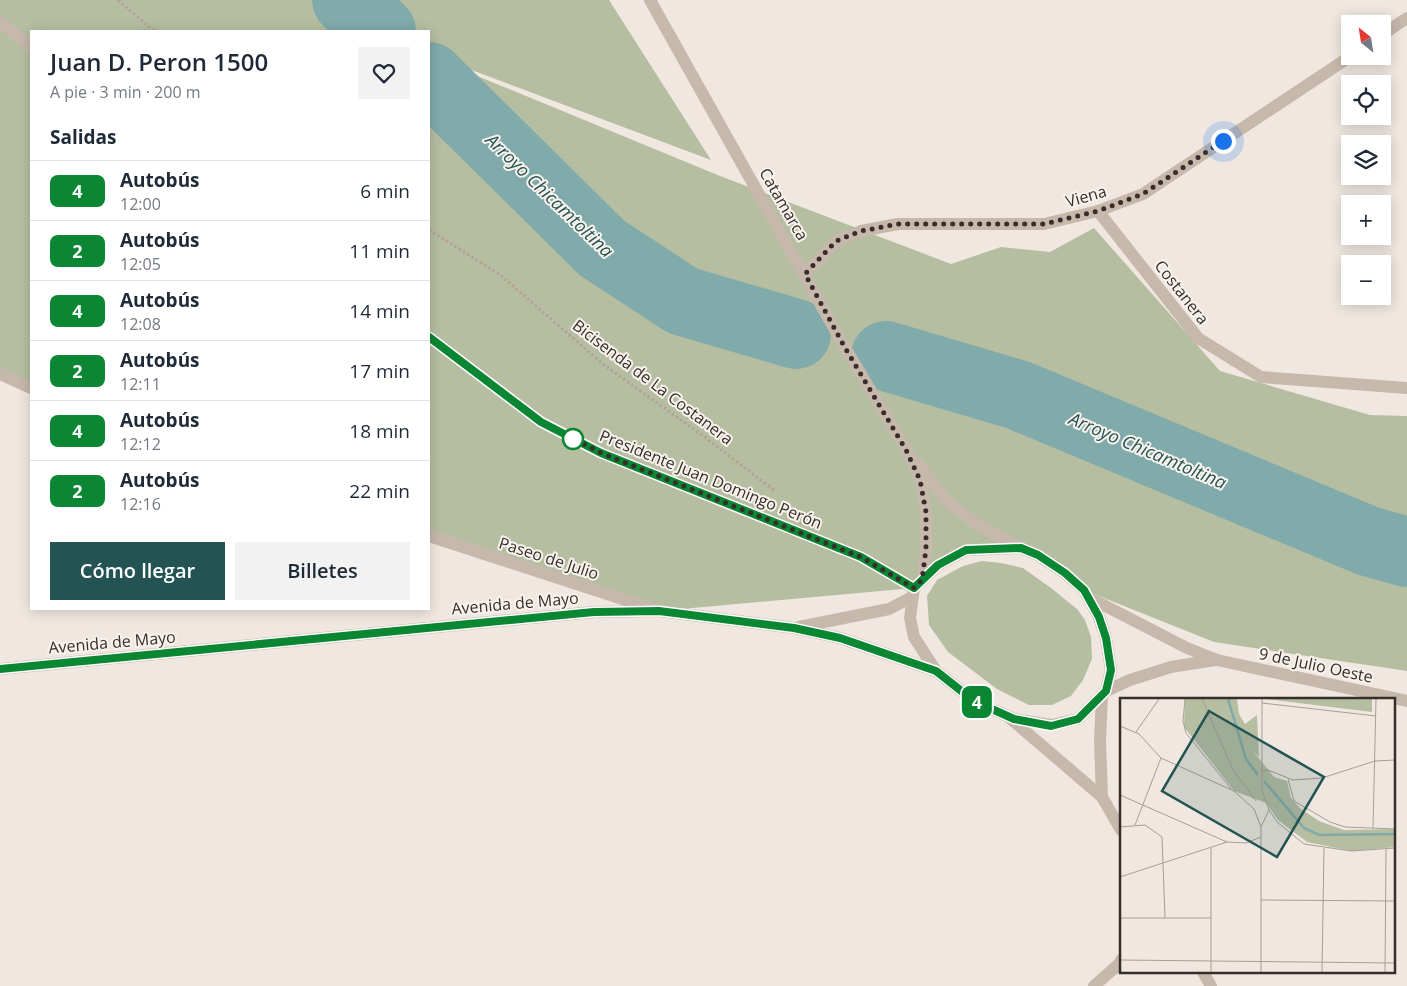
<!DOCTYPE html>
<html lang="es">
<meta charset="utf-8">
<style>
:root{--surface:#fff;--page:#f2f2f3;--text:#1f2937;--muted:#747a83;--line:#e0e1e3;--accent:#245354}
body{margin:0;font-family:"Open Sans",sans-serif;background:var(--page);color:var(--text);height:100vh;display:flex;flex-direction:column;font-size:19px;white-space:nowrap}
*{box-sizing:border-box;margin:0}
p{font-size:16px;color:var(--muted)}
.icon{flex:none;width:28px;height:28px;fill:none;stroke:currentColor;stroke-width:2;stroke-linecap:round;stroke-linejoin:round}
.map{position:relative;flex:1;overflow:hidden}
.details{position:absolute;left:30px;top:30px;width:400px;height:580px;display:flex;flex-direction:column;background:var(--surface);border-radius:0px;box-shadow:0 2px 12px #0003}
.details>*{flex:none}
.badge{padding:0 10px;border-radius:8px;font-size:18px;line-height:32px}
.needle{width:32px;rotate:330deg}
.buttons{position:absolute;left:1341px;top:15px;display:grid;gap:10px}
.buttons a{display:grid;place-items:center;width:50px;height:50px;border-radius:0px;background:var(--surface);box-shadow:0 2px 12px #0003;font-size:25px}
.you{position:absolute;width:25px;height:25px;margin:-12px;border:4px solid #fff;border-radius:50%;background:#1a73e8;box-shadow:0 0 0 8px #1a73e833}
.map>.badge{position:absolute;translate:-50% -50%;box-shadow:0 0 0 2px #fff}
h2{padding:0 20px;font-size:19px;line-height:45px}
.round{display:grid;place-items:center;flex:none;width:52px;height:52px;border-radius:0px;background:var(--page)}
.summary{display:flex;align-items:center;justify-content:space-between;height:85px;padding:0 20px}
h1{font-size:24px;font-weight:600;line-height:38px}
.action{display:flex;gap:10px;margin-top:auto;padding:10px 20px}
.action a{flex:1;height:58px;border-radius:0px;background:var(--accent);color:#fff;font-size:20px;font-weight:600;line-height:58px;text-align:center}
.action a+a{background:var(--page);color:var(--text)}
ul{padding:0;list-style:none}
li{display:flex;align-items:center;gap:15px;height:60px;padding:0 20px;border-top:1px solid var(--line)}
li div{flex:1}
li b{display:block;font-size:19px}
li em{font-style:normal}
li .badge{min-width:55px;font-weight:700;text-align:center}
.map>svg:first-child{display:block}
.green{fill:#b5bea1}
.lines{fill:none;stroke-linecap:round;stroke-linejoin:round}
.river{stroke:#81aaab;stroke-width:70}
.path{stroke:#b3a297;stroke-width:3;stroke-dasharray:2.5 2.5;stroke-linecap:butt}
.minor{stroke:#c7b8ac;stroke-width:12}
.line-casing{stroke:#fff;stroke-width:11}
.line{stroke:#0b8733;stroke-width:8}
.walk{stroke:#362e2a;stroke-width:5;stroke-dasharray:0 9}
.stop-dot{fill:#fff;stroke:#0b8733;stroke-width:2.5}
.labels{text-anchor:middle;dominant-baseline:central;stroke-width:4;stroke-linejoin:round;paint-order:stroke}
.street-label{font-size:16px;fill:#362e2a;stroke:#f8f2ec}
.water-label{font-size:18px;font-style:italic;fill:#245354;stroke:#f8f2ec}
.inset-river{fill:none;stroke:#81aaab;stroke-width:2.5}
.inset-road{fill:none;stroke:#a69e97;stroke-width:1}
.view{fill:#245354;fill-opacity:0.15;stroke:#245354;stroke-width:2.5}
.inset-edge{fill:none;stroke:#362e2a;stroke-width:2.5}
</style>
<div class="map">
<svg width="1407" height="986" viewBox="0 0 1407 986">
<rect width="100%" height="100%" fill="#f0e8e0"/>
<g class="green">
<path d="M0,0H609L711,160L429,54V31H31V386L0,371Z"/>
<path d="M429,56L720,176L951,264L1001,247L1050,252L1094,228L1220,371L1370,415L1407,416V671L1214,642L1084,590L1038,555L966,550L914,588L659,611L429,536Z"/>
<path d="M982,561L1001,563L1023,568L1051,588L1077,609L1085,620L1091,637L1092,659L1083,680L1071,696L1052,705H1029L997,689L948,652L929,625L927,596L937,580L963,566Z"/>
</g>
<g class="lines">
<g class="river">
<path d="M347,0L381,31"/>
<path d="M429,77L602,248L683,301L796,334"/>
<path d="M886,356L1018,395L1368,541L1407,552"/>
</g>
<g class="path">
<path d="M118,0L154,31"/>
<path d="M429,230L499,274L604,365L706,438L775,491"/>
</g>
<g class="minor">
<path d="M650,0L844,346L906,449L920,479L926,512V549L922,580"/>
<path d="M0,22L31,47"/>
<path d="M1382,35L1407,18"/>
<path d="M1098,211L1198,338L1261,377L1407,388"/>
<path d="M805,274L836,241L861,231L898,224H1044L1098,211L1143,194L1351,56"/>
<path d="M429,337L541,421L601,453L861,557L914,588"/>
<path d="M0,374L31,388"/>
<path d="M918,464L947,501L979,526L1019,547"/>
<path d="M429,536L650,608"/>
<path d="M1021,548L1038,555L1065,573L1084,590L1099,617L1106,638L1111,670L1106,691L1078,719L1051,725L1014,719L974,701L936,671L914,637L910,618L914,588L938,565L966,550Z"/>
<path d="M1088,597L1187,648L1217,660L1407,701"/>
<path d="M799,627L889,609L912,597"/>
<path d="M0,669L594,612L659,611L794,628L840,638L936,671"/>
<path d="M1106,691L1130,680L1171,667L1215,660"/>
<path d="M1011,719L1102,797L1121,830"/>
<path d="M1102,797L1100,741L1102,695"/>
<path d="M1203,972L1211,986"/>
<path d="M1094,986L1119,964L1121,960"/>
</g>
</g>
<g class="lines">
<defs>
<path id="line" d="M0,669L594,612L659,611L794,628L840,638L936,671L974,701L1014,719L1051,726L1078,719L1106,691L1111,670L1106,638L1099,617L1084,590L1065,573L1038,555L1021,548L966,550L938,565L914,588L861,557L601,453L541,422L429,337"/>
</defs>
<use href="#line" class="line-casing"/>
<use href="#line" class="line"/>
<path class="walk" d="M573,439L571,437L601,453L861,557L914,588L922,580L926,549V512L920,480L906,450L844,346L805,274L836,241L861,231L898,224H1044L1098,211L1143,194L1223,141"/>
</g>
<circle class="stop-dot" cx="573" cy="439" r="10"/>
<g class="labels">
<g class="street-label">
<text transform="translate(1086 196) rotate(-16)">Viena</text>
<text transform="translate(784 204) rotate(60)">Catamarca</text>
<text transform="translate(1182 292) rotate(52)">Costanera</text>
<text transform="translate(653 382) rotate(37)">Bicisenda de La Costanera</text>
<text transform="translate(711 479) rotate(22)">Presidente Juan Domingo Perón</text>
<text transform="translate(549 558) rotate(18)">Paseo de Julio</text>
<text transform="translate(515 603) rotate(-5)">Avenida de Mayo</text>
<text transform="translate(112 642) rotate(-5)">Avenida de Mayo</text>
<text transform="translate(1316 665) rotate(12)">9 de Julio Oeste</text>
</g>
<g class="water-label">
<text transform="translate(550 195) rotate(44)">Arroyo Chicamtoltina</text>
<text transform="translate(1148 450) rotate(23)">Arroyo Chicamtoltina</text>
</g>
</g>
<g transform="translate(1120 698)">
<rect width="275" height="275" fill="#f0e8e0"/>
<path d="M65,1H117L119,16L125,26L137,17L139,59L132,52L154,79L167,83L171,100L181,111L199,123L224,132L275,131V149L231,153L187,144L158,122L146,105L114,93L64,29ZM145,1H252V14Z" fill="#b5bea1"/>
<path class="inset-river" d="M108,1L126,61L138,77M144,83L184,130L199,137L275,136"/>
<path class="inset-road" d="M65,1L63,23L66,35L111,91M82,1L113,72L136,103M142,5L256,18M0,28L19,36L41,60L114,93L134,111L141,129V274M16,34L39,1M142,73L148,72L173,82L202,80L255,63L275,62M168,81L174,103L210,124L225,129L275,131M0,97L107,144L126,145L141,139M149,112L157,124L184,146L231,153L275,150M15,127L41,60M0,129L25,127L42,139L45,220M141,129L149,112L142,92V1M253,130L256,1M0,179L107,144M141,202L275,203M0,220H91M0,262L275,265M91,274V150M202,274L204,150M265,274L266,151"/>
<path class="view" d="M89,13L204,79L157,159L42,93Z"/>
<rect width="275" height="275" class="inset-edge"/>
</g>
</svg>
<div class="buttons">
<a><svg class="needle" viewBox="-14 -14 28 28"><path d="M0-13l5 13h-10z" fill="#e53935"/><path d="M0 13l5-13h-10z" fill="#747a83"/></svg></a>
<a><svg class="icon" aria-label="locate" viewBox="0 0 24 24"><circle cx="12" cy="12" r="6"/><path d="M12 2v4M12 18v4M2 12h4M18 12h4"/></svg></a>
<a><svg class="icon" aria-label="layers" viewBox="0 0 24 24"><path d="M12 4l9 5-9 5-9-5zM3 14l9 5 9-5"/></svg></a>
<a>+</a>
<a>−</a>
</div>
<div class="you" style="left:1223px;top:141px"></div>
<b class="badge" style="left:977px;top:702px;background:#0b8733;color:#fff">4</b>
<section class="details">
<div class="summary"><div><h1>Juan D. Peron 1500</h1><p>A pie · 3 min · 200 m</p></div><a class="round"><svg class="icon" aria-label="heart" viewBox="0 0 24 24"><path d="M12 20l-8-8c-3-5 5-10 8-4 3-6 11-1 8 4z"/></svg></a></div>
<h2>Salidas</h2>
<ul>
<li><span class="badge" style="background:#0b8733;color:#fff">4</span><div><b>Autobús</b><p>12:00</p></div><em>6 min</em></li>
<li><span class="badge" style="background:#0b8733;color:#fff">2</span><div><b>Autobús</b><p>12:05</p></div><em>11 min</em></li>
<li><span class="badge" style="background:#0b8733;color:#fff">4</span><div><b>Autobús</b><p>12:08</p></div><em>14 min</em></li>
<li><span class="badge" style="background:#0b8733;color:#fff">2</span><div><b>Autobús</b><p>12:11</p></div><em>17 min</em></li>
<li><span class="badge" style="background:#0b8733;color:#fff">4</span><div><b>Autobús</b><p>12:12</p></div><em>18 min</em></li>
<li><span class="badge" style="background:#0b8733;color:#fff">2</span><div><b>Autobús</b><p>12:16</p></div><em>22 min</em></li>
</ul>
<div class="action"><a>Cómo llegar</a><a>Billetes</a></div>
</section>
</div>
